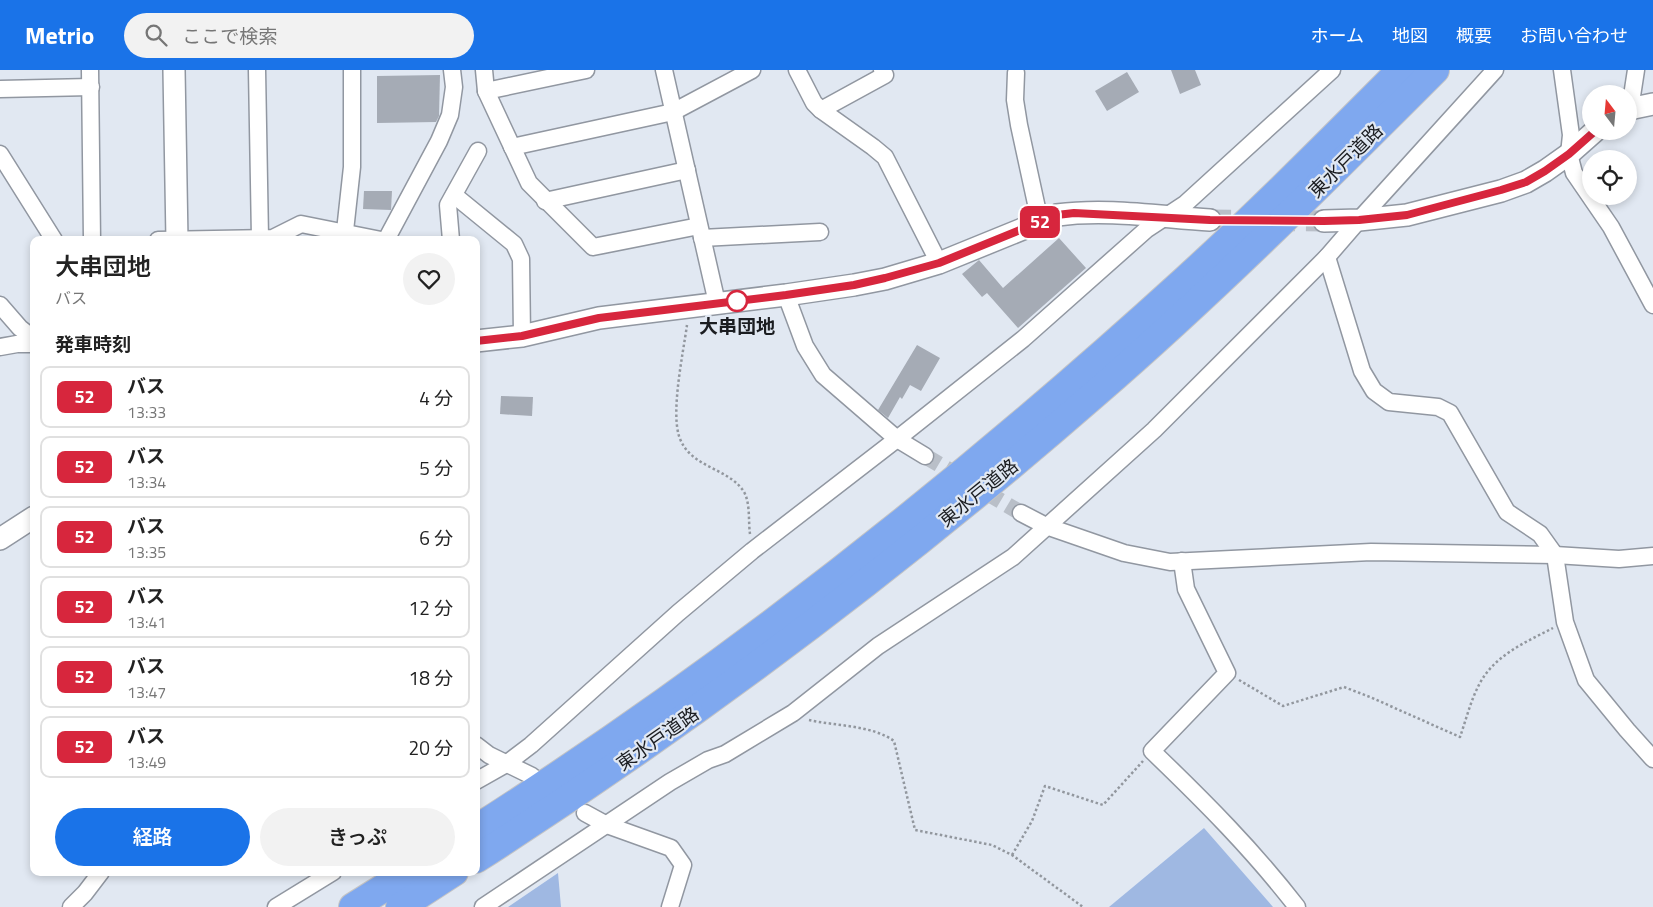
<!DOCTYPE html>
<html lang="ja">
<meta charset="utf-8">
<style>
:root{--surface:#fff;--page:#f2f2f2;--text:#222;--muted:#767676;--line:#e0e0e0;--accent:#1a73e8}
body{margin:0;font-family:"Titillium Web","Noto Sans JP",sans-serif;background:var(--page);color:var(--text);height:100vh;display:flex;flex-direction:column;font-size:19px;white-space:nowrap}
*{box-sizing:border-box;margin:0}
p{font-size:16px;color:var(--muted)}
.icon{flex:none;width:28px;height:28px;fill:none;stroke:currentColor;stroke-width:2;stroke-linecap:round;stroke-linejoin:round}
.map{position:relative;flex:1;overflow:hidden}
.sheet{position:absolute;left:30px;top:166px;width:450px;height:640px;display:flex;flex-direction:column;background:var(--surface);border-radius:10px;box-shadow:0 2px 8px #0003}
.sheet>*{flex:none}
.badge{padding:0 10px;border-radius:8px;font-size:18px;line-height:32px}
.needle{width:32px;rotate:344deg}
.fabs{position:absolute;left:1582px;top:15px;display:grid;gap:10px}
.fabs a{display:grid;place-items:center;width:55px;height:55px;border-radius:50%;background:var(--surface);box-shadow:0 2px 8px #0003;font-size:25px}
.map>.badge{position:absolute;translate:-50% -50%;box-shadow:0 0 0 2px #fff}
h2{padding:0 25px;font-size:19px;line-height:45px}
.round{display:grid;place-items:center;flex:none;width:52px;height:52px;border-radius:26px;background:var(--page)}
.head{display:flex;align-items:center;justify-content:space-between;height:85px;padding:0 25px}
h1{font-size:24px;font-weight:600;line-height:38px}
.button{display:flex;gap:10px;margin-top:auto;padding:10px 25px}
.button a{flex:1;height:58px;border-radius:30px;background:var(--accent);color:#fff;font-size:20px;font-weight:600;line-height:58px;text-align:center}
.button a+a{background:var(--page);color:var(--text)}
ul{padding:0;list-style:none}
li{display:flex;align-items:center;gap:15px;height:62px;margin:0 10px 8px;padding:0 15px;border:2px solid var(--line);border-radius:10px}
li div{flex:1}
li b{display:block;font-size:19px}
li em{font-style:normal}
li .badge{min-width:55px;font-weight:700;text-align:center}
header{display:flex;align-items:center;gap:30px;box-sizing:border-box;height:70px;padding:0 25px;background:var(--accent);color:#fff}
header strong{font-size:24px}
nav{display:flex;gap:28px;margin-inline-start:auto;font-size:18px}
.search{width:350px;height:45px;background:var(--page);display:flex;align-items:center;gap:12px;box-sizing:border-box;padding:0 18px;border-radius:28px;color:var(--muted);font-size:19px}
.map>svg:first-child{display:block}
.green{fill:#9fb8e2}
.building{fill:#a5abb5}
.lines{fill:none;stroke-linecap:round;stroke-linejoin:round}
.minor-tunnel{stroke:#b9bfc8;stroke-width:16;stroke-dasharray:16 8;stroke-linecap:butt}
.tertiary-tunnel{stroke:#b9bfc8;stroke-width:21;stroke-dasharray:21 11;stroke-linecap:butt}
.minor-casing{stroke:#9197a1;stroke-width:19}
.tertiary-casing{stroke:#9197a1;stroke-width:24}
.motorway-casing{stroke:#c4c4c5;stroke-width:30}
.path{stroke:#92979e;stroke-width:2.5;stroke-dasharray:2.5 2.5;stroke-linecap:butt}
.minor{stroke:#fff;stroke-width:16}
.tertiary{stroke:#fff;stroke-width:21}
.motorway{stroke:#7fa8ef;stroke-width:28}
.line-casing{stroke:#fff;stroke-width:11}
.line{stroke:#d7263d;stroke-width:8}
.stop-dot{fill:#fff;stroke:#d7263d;stroke-width:2.5}
.labels{text-anchor:middle;dominant-baseline:central;stroke-width:4.5;stroke-linejoin:round;paint-order:stroke}
.street-label{font-size:19px;fill:#1b1d21;stroke:#e1e8f2}
.stop-label{font-size:19px;font-weight:bold;fill:#1b1d21;stroke:#e1e8f2}
</style>
<header>
<strong>Metrio</strong>
<div class="search"><svg class="icon" aria-label="search" viewBox="0 0 24 24"><circle cx="10" cy="10" r="6"/><path d="M15 15l6 6"/></svg>ここで検索</div>
<nav><a>ホーム</a><a>地図</a><a>概要</a><a>お問い合わせ</a></nav>
</header>
<div class="map">
<svg width="1653" height="837" viewBox="0 0 1653 837">
<rect width="100%" height="100%" fill="#e1e8f2"/>
<g class="green">
<path d="M1204,758L1273,837H1109Z"/>
<path d="M558,803L561,837H508Z"/>
</g>
<g class="building">
<path d="M1171,0H1195L1201,15L1180,24Z"/>
<path d="M1127,2L1139,22L1107,41L1095,21Z"/>
<path d="M440,5L439,46L436,52L377,53V6Z"/>
<path d="M364,121H392L391,140L363,139Z"/>
<path d="M1059,168L1086,198L1018,258L987,223L982,227L962,204L979,190L1003,218Z"/>
<path d="M917,275L940,288L921,321L910,315L902,329L900,327L888,348L878,340Z"/>
<path d="M501,326L533,327L532,346L500,344Z"/>
</g>
<g class="lines">
<path class="minor-tunnel" d="M925,386L1021,443"/>
<path class="tertiary-tunnel" d="M1210,150L1324,151"/>
<defs>
<g id="minor">
<path d="M90,0L92,170"/>
<path d="M257,0L260,168"/>
<path d="M484,0L486,21L529,113L593,177L699,156"/>
<path d="M664,0L717,233"/>
<path d="M797,0L814,33L821,40L873,77L885,87L939,193"/>
<path d="M1562,0L1571,65L1569,84L1574,103L1611,157L1653,235"/>
<path d="M1016,3L1015,30L1019,55L1040,152"/>
<path d="M0,19L91,17"/>
<path d="M486,21L586,0"/>
<path d="M1630,39L1636,0"/>
<path d="M821,40L885,5L882,0"/>
<path d="M512,77L673,42L752,0"/>
<path d="M0,84L54,170"/>
<path d="M454,125L514,174L521,189L522,266"/>
<path d="M545,131L687,100"/>
<path d="M702,168L820,162"/>
<path d="M158,170L273,168L301,154L381,170"/>
<path d="M344,170L352,97V0"/>
<path d="M386,170L439,71L450,45L454,17L452,0"/>
<path d="M451,170L448,135L478,81"/>
<path d="M1327,187L1362,301L1374,321L1389,332L1438,337L1450,343L1507,442L1540,464L1555,485L1565,552L1586,610L1627,660L1653,689"/>
<path d="M786,225L805,276L823,305L897,369L925,386"/>
<path d="M0,235L20,258L34,269"/>
<path d="M0,277L17,274H34"/>
<path d="M1021,443L1046,456L1124,483L1170,492L1371,482L1555,485L1619,489L1653,486"/>
<path d="M1182,491L1186,519L1227,603L1152,681C1204,731 1253,780 1297,837"/>
<path d="M476,675L489,685L532,706"/>
<path d="M476,711L506,694L531,675L678,543L752,481L897,369L1023,269L1147,159L1185,134L1332,0"/>
<path d="M585,743L607,755L671,778L683,795L670,837"/>
<path d="M71,837L85,823L101,802"/>
<path d="M276,837L333,802"/>
<path d="M483,837L670,712L708,690L725,684L793,643L878,576L1013,487L1154,360L1327,187L1359,150L1495,0"/>
</g>
<g id="tertiary">
<path d="M174,0L177,170"/>
<path d="M1629,39L1653,34"/>
<path d="M1324,151L1359,150L1407,145L1501,121L1526,112L1545,101L1569,84L1595,61"/>
<path d="M476,271L522,266L599,248L786,225L854,215L885,209L939,193L1057,145C1107,138 1160,147 1210,150"/>
<path d="M0,469L34,447"/>
</g>
<g id="motorway">
<path d="M476,759C728,598 963,412 1185,210C1259,143 1330,71 1401,0"/>
<path d="M476,789C694,649 901,493 1096,323C1214,221 1325,110 1435,0"/>
<path d="M353,837L409,802"/>
<path d="M400,837L454,802"/>
</g>
</defs>
<use href="#minor" class="minor-casing"/>
<use href="#tertiary" class="tertiary-casing"/>
<use href="#motorway" class="motorway-casing"/>
<g class="path">
<path d="M687,255C683,284 671,340 679,366C689,397 725,397 742,419C751,430 748,451 750,464"/>
<path d="M1239,610L1283,636L1344,617L1370,627L1460,667C1466,650 1471,629 1480,613C1495,585 1526,572 1553,558"/>
<path d="M809,650C835,656 872,655 894,671L915,760L992,775L1012,785L1083,837"/>
<path d="M1012,785L1032,751L1045,716L1103,735L1143,691"/>
</g>
<use href="#minor" class="minor"/>
<use href="#tertiary" class="tertiary"/>
<use href="#motorway" class="motorway"/>
</g>
<g class="lines">
<defs>
<path id="line" d="M476,271L522,266L599,248L786,225L854,215L885,208L939,193L1057,145L1074,143L1210,150L1324,151L1359,150L1407,145L1501,120L1526,112L1545,101L1569,84L1595,61"/>
</defs>
<use href="#line" class="line-casing"/>
<use href="#line" class="line"/>
</g>
<circle class="stop-dot" cx="737" cy="231" r="10"/>
<g class="labels">
<g class="street-label">
<text transform="translate(1345 90) rotate(-45)">東水戸道路</text>
<text transform="translate(978 422) rotate(-39)">東水戸道路</text>
<text transform="translate(657 668) rotate(-35)">東水戸道路</text>
</g>
<g class="stop-label">
<text x="737" y="255">大串団地</text>
</g>
</g>
</svg>
<div class="fabs">
<a><svg class="needle" viewBox="-14 -14 28 28"><path d="M0-13l5 13h-10z" fill="#e53935"/><path d="M0 13l5-13h-10z" fill="#767676"/></svg></a>
<a><svg class="icon" aria-label="locate" viewBox="0 0 24 24"><circle cx="12" cy="12" r="6"/><path d="M12 2v4M12 18v4M2 12h4M18 12h4"/></svg></a>
</div>
<b class="badge" style="left:1040px;top:152px;background:#d7263d;color:#fff">52</b>
<section class="sheet">
<div class="head"><div><h1>大串団地</h1><p>バス</p></div><a class="round"><svg class="icon" aria-label="heart" viewBox="0 0 24 24"><path d="M12 20l-8-8c-3-5 5-10 8-4 3-6 11-1 8 4z"/></svg></a></div>
<h2>発車時刻</h2>
<ul>
<li><span class="badge" style="background:#d7263d;color:#fff">52</span><div><b>バス</b><p>13:33</p></div><em>4 分</em></li>
<li><span class="badge" style="background:#d7263d;color:#fff">52</span><div><b>バス</b><p>13:34</p></div><em>5 分</em></li>
<li><span class="badge" style="background:#d7263d;color:#fff">52</span><div><b>バス</b><p>13:35</p></div><em>6 分</em></li>
<li><span class="badge" style="background:#d7263d;color:#fff">52</span><div><b>バス</b><p>13:41</p></div><em>12 分</em></li>
<li><span class="badge" style="background:#d7263d;color:#fff">52</span><div><b>バス</b><p>13:47</p></div><em>18 分</em></li>
<li><span class="badge" style="background:#d7263d;color:#fff">52</span><div><b>バス</b><p>13:49</p></div><em>20 分</em></li>
</ul>
<div class="button"><a>経路</a><a>きっぷ</a></div>
</section>
</div>
